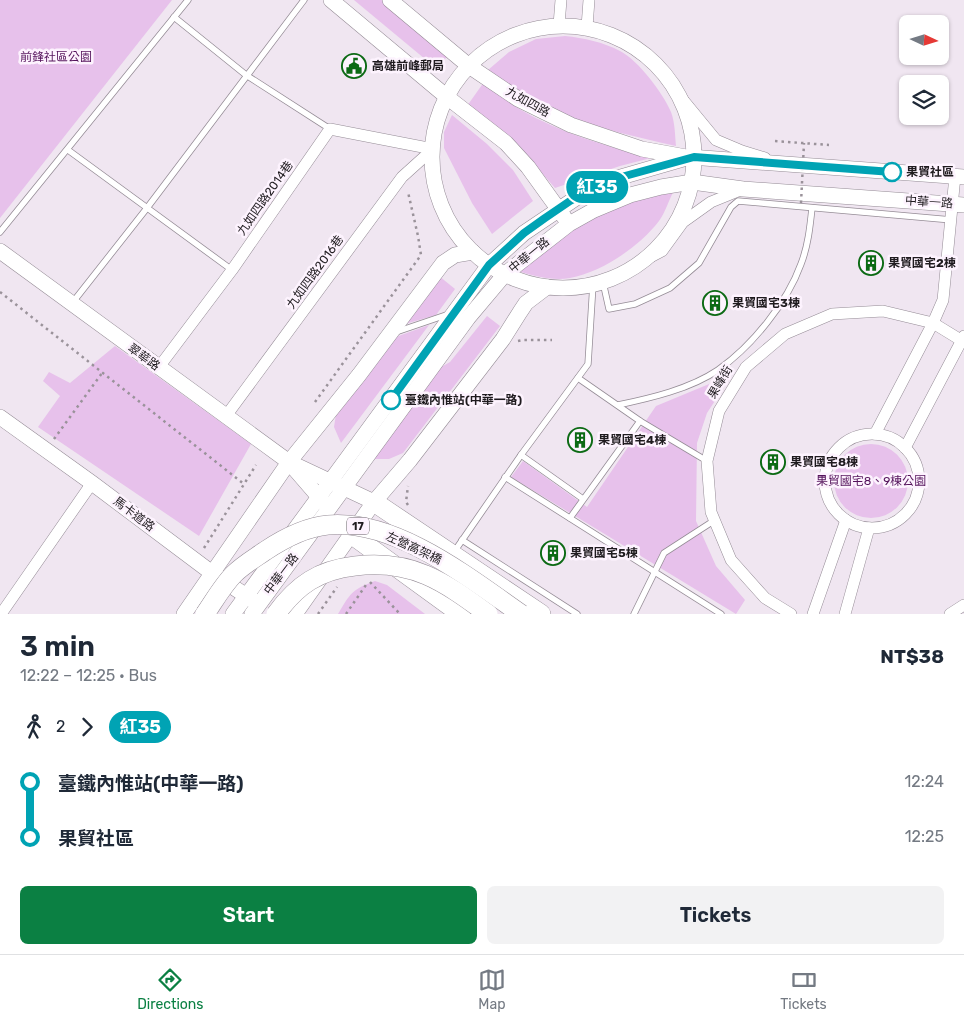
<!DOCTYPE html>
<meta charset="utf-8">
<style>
:root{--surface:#fff;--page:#f2f2f3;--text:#1f2937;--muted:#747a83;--line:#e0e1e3;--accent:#0b8043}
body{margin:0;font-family:Rubik,"Noto Sans TC",sans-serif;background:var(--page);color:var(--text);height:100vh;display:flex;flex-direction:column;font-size:19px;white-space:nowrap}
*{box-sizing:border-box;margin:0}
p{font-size:16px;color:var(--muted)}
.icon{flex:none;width:28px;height:28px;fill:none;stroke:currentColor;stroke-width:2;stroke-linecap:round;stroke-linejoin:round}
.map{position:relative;height:614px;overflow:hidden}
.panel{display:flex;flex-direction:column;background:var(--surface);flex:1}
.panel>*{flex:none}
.badge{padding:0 10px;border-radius:16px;font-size:18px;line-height:32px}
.needle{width:32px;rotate:94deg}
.controls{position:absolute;left:899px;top:15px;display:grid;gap:10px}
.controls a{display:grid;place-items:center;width:50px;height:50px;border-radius:8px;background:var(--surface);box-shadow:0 1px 4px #0004;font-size:25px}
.map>.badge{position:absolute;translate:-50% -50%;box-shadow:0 0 0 2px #fff}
.legs{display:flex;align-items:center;gap:8px;height:55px;padding:0 20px;font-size:16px}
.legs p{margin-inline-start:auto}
.head{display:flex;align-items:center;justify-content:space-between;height:85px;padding:0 20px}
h1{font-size:28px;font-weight:600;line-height:38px}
.primary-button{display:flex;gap:10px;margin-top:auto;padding:10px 20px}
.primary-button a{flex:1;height:58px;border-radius:8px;background:var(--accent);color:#fff;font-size:20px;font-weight:600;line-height:58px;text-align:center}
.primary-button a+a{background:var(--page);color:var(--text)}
ul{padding:0 20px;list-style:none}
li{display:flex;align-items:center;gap:18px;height:55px;font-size:19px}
li i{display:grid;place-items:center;width:8px;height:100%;margin:0 6px;background:currentColor}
li i::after{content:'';width:12px;height:12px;margin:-6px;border:4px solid;border-radius:50%;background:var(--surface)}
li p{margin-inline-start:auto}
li:first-child i{background:linear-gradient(#0000 50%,currentColor 0)}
li:last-child i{background:linear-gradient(currentColor 50%,#0000 0)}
.tabs{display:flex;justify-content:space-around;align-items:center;height:70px;border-top:1px solid var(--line);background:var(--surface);font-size:14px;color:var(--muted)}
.tabs a{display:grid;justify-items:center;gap:2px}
.tabs .current{color:var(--accent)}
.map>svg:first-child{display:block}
.green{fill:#e7c1eb}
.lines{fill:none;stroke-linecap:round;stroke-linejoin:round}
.service-casing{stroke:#958c96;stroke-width:7}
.minor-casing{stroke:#958c96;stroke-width:12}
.tertiary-casing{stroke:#958c96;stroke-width:16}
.primary-casing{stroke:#958c96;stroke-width:20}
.path{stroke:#9a929a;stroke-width:2.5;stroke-dasharray:2.5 4;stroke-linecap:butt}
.service{stroke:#fff;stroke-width:5.5}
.minor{stroke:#fff;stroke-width:11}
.tertiary{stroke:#fff;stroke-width:15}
.primary{stroke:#fff;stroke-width:19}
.primary-bridge-casing{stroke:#958c96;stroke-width:20;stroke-linecap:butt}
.path-bridge{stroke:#9a929a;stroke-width:2.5;stroke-dasharray:2.5 4;stroke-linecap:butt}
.primary-bridge{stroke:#fff;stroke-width:19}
.line-1-casing{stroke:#fff;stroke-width:11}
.line-1{stroke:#00a3b4;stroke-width:8}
.stop-1-dot{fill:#fff;stroke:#00a3b4;stroke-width:2.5}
.labels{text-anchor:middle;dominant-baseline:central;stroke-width:5;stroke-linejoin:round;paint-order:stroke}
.shield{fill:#fdf3fe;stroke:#625c62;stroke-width:1}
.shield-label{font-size:11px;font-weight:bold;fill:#1f1b1f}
.park-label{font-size:12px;fill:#55145c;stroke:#fdf3fe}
.poi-label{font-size:12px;font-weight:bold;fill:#1f1b1f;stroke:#fdf3fe;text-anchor:start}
.street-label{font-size:12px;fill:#1f1b1f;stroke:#fdf3fe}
.stop-label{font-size:12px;font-weight:bold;fill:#1f1b1f;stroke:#fdf3fe;text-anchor:start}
</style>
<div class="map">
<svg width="964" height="614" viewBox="0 0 964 614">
<rect width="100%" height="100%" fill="#f0e6f1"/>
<g class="green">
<path d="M0,0H172L0,218Z"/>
<path d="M354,0H383L449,54L437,69Z"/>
<path d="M565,36C584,38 603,42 620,51C638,60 663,93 671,112C675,122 675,136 676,146C637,137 598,129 561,113C535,103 511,86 488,70L509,52L536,39Z"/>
<path d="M484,82C496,91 508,102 521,110C561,133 606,146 651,158L620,166L555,188L520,148L467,106Z"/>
<path d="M452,115L487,144L513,170L533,201L492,234L472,203L444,148V132Z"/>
<path d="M674,190C669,200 665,213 659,221C639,247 602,272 570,278C553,281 534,276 518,271C544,251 570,228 600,214C623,203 649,197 674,190Z"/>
<path d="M439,276L455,289L436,315L402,325Z"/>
<path d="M487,316L500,326L403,453L389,459H373L436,370L450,362Z"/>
<path d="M429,325L341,443L334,427L336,414L393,338Z"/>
<path d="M115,346L251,444L199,536L38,427L60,396L43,381L49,372L70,383Z"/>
<path d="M714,382L722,390L707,413L697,443L696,521L716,566L745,600L736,614L511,477L523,461L587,507L656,406Z"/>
<circle cx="871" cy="481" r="37"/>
<path d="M375,581L387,585L425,614H338C350,594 352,589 375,581Z"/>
</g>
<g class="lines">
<defs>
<g id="service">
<path d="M174,17L246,75L330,129"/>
<path d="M68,150L232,270"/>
<path d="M0,232L188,0"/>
<path d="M603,282L609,309L635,304L670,288L699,263L731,207L738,201L952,220"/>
<path d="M73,302L147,208L304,0"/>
<path d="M396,332L449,314"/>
<path d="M578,378L640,421L707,461"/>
<path d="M618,405C651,398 690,389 718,370C752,346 787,303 801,264C808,246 810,227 812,208"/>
<path d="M521,455L583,499"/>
<path d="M505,477L721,614"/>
<path d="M570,518L640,421"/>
<path d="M462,540L577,614"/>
<path d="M454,552L521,455L588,364L593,284"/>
<path d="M634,614L664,553L715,520"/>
</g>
<g id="minor">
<path d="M559,25L561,0"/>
<path d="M587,27L589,0"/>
<path d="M679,95L716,140L742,151L765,158"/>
<path d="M643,261L662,251L683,222L711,202L743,189"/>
<path d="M159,367L232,270L330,129L433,149"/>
<path d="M226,416L402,177L433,149"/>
<path d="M875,434L933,323L943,300L955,176"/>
<circle cx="872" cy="481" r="47"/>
<path d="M905,448L964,336"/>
<path d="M1,614L92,483"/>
<path d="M791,614L765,598L731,560L711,512L707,461L719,411L746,367L785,334L832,314L883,311L933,323L964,342"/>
<path d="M813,614L846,520"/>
<path d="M845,614L869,528"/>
<path d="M950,614L964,605"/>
</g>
<g id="tertiary">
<path d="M331,0L447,97L506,143L528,167L564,217"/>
<path d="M390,0L469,66L518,99L571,125L642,149L686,157"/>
<circle cx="563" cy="157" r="131"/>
<path d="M0,251L289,462L374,502"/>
<path d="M0,417L92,483L212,573L254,601"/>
<path d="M293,467L325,504"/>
<path d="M184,614L289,462L359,375L443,263L455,255L473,252"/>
<path d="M233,614L489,265L524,233L576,198L614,179L690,157L964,177"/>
<path d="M252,614L468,318L505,274L569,224L594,210L630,195L661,187L692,182L743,189L964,205"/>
<path d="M295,614L374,502L410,460L503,339L520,312L526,303L547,287"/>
</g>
<g id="primary">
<path d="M374,502L541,614"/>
<path d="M351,534L461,614"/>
</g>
</defs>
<use href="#service" class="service-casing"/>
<use href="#minor" class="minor-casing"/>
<use href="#tertiary" class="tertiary-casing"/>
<use href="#primary" class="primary-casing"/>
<g class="path">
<path d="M775,141L829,145"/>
<path d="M0,292L244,484"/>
<path d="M518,341L523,340H552"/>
<path d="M315,402L421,255L418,236L408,192"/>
<path d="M54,439L102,373"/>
<path d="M408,505L406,502L408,486"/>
<path d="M204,548L256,465"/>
<path d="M370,582L400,614"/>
<path d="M318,614L337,587"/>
<path d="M346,614L368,582"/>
</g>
<use href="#service" class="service"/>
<use href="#minor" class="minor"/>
<use href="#tertiary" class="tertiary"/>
<use href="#primary" class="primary"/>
<defs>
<g id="primary-bridge">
<path d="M205,614C214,601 223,585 234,574C243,565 255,558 265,551C283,539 306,527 328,525C395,519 468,577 521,614"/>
<path d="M276,614C297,585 319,570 355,566C413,559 444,582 488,614"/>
</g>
</defs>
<use href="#primary-bridge" class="primary-bridge-casing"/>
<path class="path-bridge" d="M801,203L804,143"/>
<use href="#primary-bridge" class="primary-bridge"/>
</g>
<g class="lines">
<defs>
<path id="line-1" d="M391,400L489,265L524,233L545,218L570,201L614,179L694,157L892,172"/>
</defs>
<use href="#line-1" class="line-1-casing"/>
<use href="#line-1" class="line-1"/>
</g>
<defs>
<symbol id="civic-ring" viewBox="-11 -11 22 22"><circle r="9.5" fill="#fdf3fe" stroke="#0c6a14" stroke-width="1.5"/><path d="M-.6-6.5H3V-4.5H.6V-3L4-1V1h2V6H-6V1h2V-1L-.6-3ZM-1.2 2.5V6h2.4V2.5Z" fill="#0c6a14"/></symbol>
<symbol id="building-ring" viewBox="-11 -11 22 22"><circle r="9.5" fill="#fdf3fe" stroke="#0c6a14" stroke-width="1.5"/><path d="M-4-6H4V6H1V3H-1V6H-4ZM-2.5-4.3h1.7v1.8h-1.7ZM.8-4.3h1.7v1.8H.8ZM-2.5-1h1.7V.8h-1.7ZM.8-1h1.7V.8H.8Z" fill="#0c6a14"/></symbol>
</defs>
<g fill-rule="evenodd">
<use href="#civic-ring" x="340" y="52" width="28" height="28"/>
<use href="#building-ring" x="857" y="249" width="28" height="28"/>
<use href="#building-ring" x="701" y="289" width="28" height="28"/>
<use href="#building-ring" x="566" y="426" width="28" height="28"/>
<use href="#building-ring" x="759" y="448" width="28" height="28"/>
<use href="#building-ring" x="539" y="539" width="28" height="28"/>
</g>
<g class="stop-1-dot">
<circle cx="892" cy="172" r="9"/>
<circle cx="391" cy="400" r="9"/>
</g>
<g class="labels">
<rect class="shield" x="347" y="517.5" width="22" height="17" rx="4"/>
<g class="shield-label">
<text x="358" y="526">17</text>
</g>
<g class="park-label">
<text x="56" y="57">前鋒社區公園</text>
<text x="871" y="481">果貿國宅8、9棟公園</text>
</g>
<g class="poi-label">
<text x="372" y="66">高雄前峰郵局</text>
<text x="888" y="263">果貿國宅2棟</text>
<text x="732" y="303">果貿國宅3棟</text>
<text x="598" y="440">果貿國宅4棟</text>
<text x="790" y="462">果貿國宅8棟</text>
<text x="570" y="553">果貿國宅5棟</text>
</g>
<g class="street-label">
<text transform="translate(528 102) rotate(29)">九如四路</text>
<text transform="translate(265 198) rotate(-55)">九如四路2014巷</text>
<text transform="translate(929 202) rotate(4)">中華一路</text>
<text transform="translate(529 255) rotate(-39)">中華一路</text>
<text transform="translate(315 272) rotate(-54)">九如四路2016巷</text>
<text transform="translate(144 357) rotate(36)">翠華路</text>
<text transform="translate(720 382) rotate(-59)">果峰街</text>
<text transform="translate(134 514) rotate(37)">馬卡道路</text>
<text transform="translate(414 548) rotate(25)">左營高架橋</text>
<text transform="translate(281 574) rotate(-53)">中華一路</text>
</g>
<g class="stop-label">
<text x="906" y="172">果貿社區</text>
<text x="405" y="400">臺鐵內惟站(中華一路)</text>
</g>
</g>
</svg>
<div class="controls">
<a><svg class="needle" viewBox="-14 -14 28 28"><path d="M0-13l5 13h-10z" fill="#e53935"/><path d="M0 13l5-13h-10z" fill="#747a83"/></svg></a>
<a><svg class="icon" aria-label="layers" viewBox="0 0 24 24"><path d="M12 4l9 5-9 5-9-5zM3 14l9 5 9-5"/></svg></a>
</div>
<b class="badge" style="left:597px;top:187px;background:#00a3b4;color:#fff">紅35</b>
</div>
<section class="panel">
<div class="head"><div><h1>3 min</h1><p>12:22 – 12:25 · Bus</p></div><b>NT$38</b></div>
<div class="legs"><svg class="icon" aria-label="walk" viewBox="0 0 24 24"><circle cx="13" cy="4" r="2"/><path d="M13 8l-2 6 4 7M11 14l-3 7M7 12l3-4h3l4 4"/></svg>2<svg class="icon" aria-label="forward" viewBox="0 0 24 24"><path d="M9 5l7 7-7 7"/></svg><b class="badge" style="background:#00a3b4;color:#fff">紅35</b></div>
<ul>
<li><i style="color:#00a3b4"></i><b>臺鐵內惟站(中華一路)</b><p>12:24</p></li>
<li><i style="color:#00a3b4"></i><b>果貿社區</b><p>12:25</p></li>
</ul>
<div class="primary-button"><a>Start</a><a>Tickets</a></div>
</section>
<nav class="tabs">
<a class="current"><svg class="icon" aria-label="directions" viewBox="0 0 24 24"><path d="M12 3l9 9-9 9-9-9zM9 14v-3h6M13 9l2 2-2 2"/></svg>Directions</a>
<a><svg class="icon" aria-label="map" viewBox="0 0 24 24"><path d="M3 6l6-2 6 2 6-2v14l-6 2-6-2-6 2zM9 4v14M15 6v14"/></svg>Map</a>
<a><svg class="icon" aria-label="tickets" viewBox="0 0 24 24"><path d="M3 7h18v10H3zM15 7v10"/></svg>Tickets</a>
</nav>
